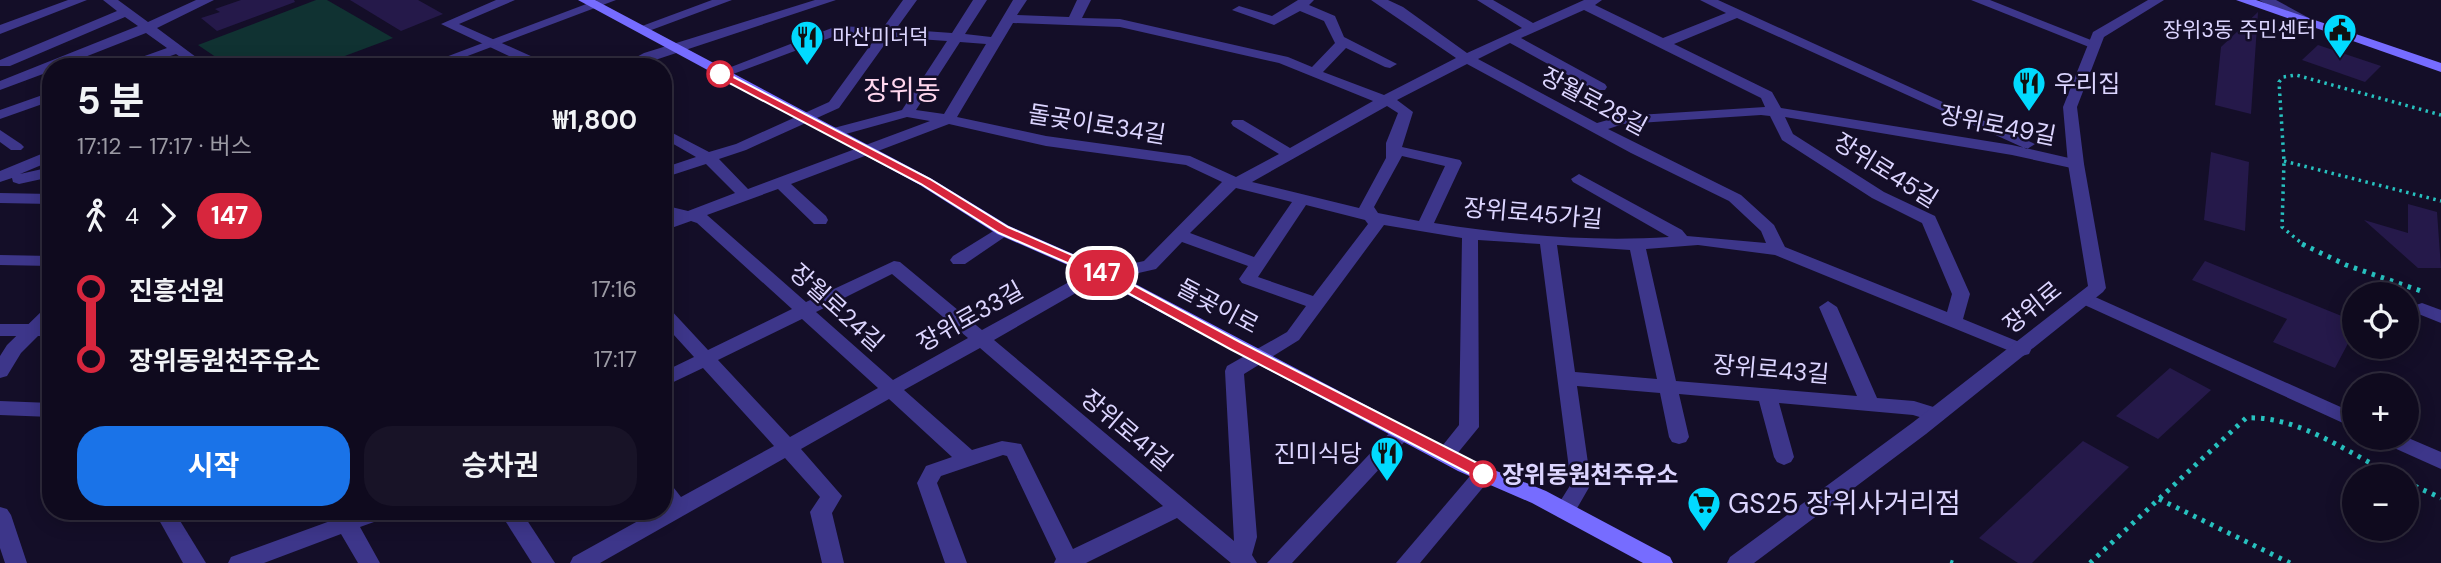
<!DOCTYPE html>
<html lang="ko">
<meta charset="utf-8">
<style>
:root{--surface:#0f0a1e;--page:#181327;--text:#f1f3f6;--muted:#9b9aa4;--line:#2f2b3c;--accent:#1a73e8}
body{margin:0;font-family:"DM Sans","Noto Sans KR",sans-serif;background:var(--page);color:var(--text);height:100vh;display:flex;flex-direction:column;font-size:26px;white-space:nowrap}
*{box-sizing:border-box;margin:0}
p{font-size:23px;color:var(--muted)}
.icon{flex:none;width:38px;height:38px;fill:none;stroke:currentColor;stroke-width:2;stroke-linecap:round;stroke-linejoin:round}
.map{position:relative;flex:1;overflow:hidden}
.drawer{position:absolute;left:42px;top:58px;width:630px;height:462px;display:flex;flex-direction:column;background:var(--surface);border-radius:28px;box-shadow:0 4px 18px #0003,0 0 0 2px var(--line)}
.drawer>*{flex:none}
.badge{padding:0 14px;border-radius:23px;font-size:24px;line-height:46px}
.controls{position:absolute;left:2342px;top:282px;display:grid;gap:14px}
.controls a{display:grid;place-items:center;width:77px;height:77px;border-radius:50%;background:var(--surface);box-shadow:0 4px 18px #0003,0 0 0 2px var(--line);font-size:35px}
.map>.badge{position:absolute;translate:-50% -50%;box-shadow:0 0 0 4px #fff}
.legs{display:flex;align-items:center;gap:10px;height:77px;padding:0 35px;font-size:23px}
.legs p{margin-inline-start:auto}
.summary{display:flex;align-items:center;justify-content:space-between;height:119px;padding:0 35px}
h1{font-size:38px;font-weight:700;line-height:52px}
.cta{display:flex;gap:14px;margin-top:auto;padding:14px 35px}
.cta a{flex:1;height:80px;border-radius:28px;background:var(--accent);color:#fff;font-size:28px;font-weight:700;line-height:80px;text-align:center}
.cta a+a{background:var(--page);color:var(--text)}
ul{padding:0 35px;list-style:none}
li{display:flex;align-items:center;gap:24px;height:70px;font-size:26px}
li i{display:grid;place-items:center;width:10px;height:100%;margin:0 9px;background:currentColor}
li i::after{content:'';width:18px;height:18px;margin:-9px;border:5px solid;border-radius:50%;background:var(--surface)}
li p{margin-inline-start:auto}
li:first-child i{background:linear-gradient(#0000 50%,currentColor 0)}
li:last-child i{background:linear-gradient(currentColor 50%,#0000 0)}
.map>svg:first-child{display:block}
.green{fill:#103232}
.building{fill:#25194a}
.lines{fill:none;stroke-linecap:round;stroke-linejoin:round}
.path-far1{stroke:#27c1bf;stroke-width:3.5;stroke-dasharray:2.5 4.5;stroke-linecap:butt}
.path{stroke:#27c1bf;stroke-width:5;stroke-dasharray:3.5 6;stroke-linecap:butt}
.service{stroke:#3d368a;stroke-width:11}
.minor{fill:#3d368a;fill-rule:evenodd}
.tertiary{fill:#3d368a;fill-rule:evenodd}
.secondary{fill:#766cff;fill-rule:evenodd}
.line-1{fill:#d7263d;stroke:#fff;stroke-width:2}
.stop-1-dot{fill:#fff;stroke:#d7263d;stroke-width:3.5}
.labels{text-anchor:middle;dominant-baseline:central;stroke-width:5;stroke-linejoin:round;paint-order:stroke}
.far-poi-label{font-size:21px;fill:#dcd5ff;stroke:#140e28;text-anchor:end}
.poi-label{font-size:24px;fill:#dcd5ff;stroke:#140e28;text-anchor:start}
.street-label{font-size:24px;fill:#dcd5ff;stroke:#140e28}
.stop-label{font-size:24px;font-weight:bold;fill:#dcd5ff;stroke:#140e28;text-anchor:start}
.quarter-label{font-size:28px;fill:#ffd7ee;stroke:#140e28}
.near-poi-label{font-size:28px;fill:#dcd5ff;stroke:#140e28;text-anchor:start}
</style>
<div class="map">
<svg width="2441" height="563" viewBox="0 0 2441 563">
<rect width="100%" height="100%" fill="#140e28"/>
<path class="green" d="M316,0H327L393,38L318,66H229L198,45Z"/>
<g class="building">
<path d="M241,0H294L295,2L217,31L201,18L220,12L215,9Z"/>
<path d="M350,0H418L443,14L401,31Z"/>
<path d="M2258,12L2251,114L2215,105L2221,47Z"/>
<path d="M2318,45L2381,66L2365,82L2302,60Z"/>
<path d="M2211,152L2249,162L2245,231L2204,220Z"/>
<path d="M2408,204L2437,212L2441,268H2418L2364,220L2408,233Z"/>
<path d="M2205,261L2354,321V332L2335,368L2273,342L2287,319L2192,280Z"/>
<path d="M2170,368L2211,390L2158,439L2116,416Z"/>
<path d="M2083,441L2129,467L2032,563H2018L1979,538Z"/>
</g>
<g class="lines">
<g class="path-far1">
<path d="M2284,161L2441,201"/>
<path d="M2305,246L2282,227L2284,161L2279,82L2283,77L2296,75L2441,115"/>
</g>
<g class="path">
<path d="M2302,244L2346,265L2421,291"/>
<path d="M2406,482L2441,498"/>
<path d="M2159,499L2290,563"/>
<path d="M1950,562L1953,563"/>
<path d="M2090,563L2246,418C2298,415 2350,454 2395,476"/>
</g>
<g class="service">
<path d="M2365,385L2367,382"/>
<path d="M2342,416L2354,400"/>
</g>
<g class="minor">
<path d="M68,0H87L0,34V25Z"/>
<path d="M103,0H118L148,22L196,0H214L157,28L208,66H193L176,54L142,66H123L125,63L167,48L146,33L62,66H51V71L0,90V81L138,26L125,17L10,66H0V60L117,11Z"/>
<path d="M496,0H515L459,24L533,57L547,66H530L441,24Z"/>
<path d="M712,0H732L646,32L641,33L634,29Z"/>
<path d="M815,0H836L637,66H620L644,53Z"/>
<path d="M903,0H917L896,29L952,33L973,0H987L965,34L991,37L1013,0H1027L1017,15L1069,17L1077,0H1091L1082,18L1120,19L1288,57L1312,67L1335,43L1324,21L1300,11L1274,25L1232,10L1239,6L1272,16L1298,0H1314L1309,5L1335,16L1344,37L1397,64L1390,68L1385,67L1346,48L1323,72L1384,95L1456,58L1371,0H1388L1403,7L1467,53L1522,28L1477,0H1493L1533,23L1584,0H1602L1595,5L1663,38L1726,13L1700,0H1718L2035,144L2027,149L2022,147L1737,18L1674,44L1772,92L1781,108L2012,145L2082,161L2084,164L2076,169L2012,155L1785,117L1793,134L1884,192L1935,216L1970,294L1963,319L2029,346L2031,350L2029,354L2022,356L1775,255L1698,245L1646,249L1676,381L1857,396L1819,307L1828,301L1837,307L1877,398L1914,401L1943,410L1946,415L1943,420L1936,422L1913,415L1779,403L1794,457L1791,462L1784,465L1777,462L1774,457L1759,401L1679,394L1689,437L1686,442L1679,444L1672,442L1669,437L1660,393L1577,386L1591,484L1572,517L1565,519L1558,517L1554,511L1571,484L1540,244L1478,240L1479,427L1452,460L1445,463L1438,460L1435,455L1459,425L1462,238L1384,225L1299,340L1244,374L1257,537L1252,555L1257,563H1231L1177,518L1086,563H1054L1056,559L1007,456L1003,455L941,476L937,483L967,563H945L917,483L926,466L952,457L889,399L801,449L842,496L832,513L844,563H822L810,512L820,497L785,458L600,563H570L573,557L656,511H663V481L670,483L681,497L774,446L703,368L663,387V372L694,357L663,323V306L669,308L708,350L792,309L697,223L691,221L663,231V220L672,217L663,215V205L688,211L735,193L706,164L663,178V168L696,157L663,138V128L709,152L736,144L829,102L877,36L843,33L725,77H715L713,74L837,26L883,28ZM1584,10L1761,98L1765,107L1622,116L1597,123L1478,59L1510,43L1595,90H1605L1607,87L1605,84L1521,38ZM1013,23L1120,27L1279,63L1373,101L1290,148L1243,120H1233L1231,123L1233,126L1279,154L1236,177L1190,156L1046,136L957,117ZM890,37L947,41L902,110L830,129L827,132L835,137L907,117L930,121L748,189L719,159L746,150L839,108ZM960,42L986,44L944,114L916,110ZM1467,64L1631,153L1729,201L1761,231L1766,243L1687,236L1682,230L1579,174L1571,179L1573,182L1669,237C1592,242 1510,235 1434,223L1462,163L1460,160L1402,147L1413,112L1397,100ZM1387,106L1398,113L1386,143V158L1359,208L1252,182ZM1761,115L1770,116L1782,140L1872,198L1922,223L1952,294L1947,312L1785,247L1774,225L1741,195L1608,129L1623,124ZM949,124L1046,146L1186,165L1222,182L1144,261L1098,271L1069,282L982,330L900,262L894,261L806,302L707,215L778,189L814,224H826L828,220L826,216L791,184ZM1402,156L1445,166L1419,221L1378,213L1374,207ZM1236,188L1292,202L1254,257L1190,233ZM1306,205L1365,220L1368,224L1313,296L1258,277ZM1182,242L1248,266L1239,279L1242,283L1306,306L1287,332L1227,366L1225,371L1234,541L994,340L1081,290L1108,280L1156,269ZM1557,245L1630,250L1657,379L1575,372ZM892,274L968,338L893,380L816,312ZM802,319L878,388L790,437L718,360ZM980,348L1163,506L1073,549L1021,444L1002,441L972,450L904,390Z"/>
<path d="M1971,0H1990L2101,44L2099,47H2089Z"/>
<path d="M51,92V101L0,119V110Z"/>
<path d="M0,130L21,144L24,147L21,150H11L0,142Z"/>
<path d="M51,150V161L20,174L51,167V177L19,184L13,182L12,178L0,182V171Z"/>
<path d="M0,193L51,194V204L0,203Z"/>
<path d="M1003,225L1009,226L1011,230L1009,234L965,264H953L950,260L953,256Z"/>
<path d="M0,255L51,256V266L0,265Z"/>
<path d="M2084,292L2354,413V428L2078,302L2075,298Z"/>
<path d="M2422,303L2441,310V323L2416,313L2413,309L2416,305Z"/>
<rect x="0" y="324" width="51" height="12"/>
<path d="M0,401L51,403V417L0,415Z"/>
<path d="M1402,425L1409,427L1412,432L1409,437L1292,563H1267L1395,427Z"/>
<path d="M2406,437L2441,452V469L2383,443L2380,438Z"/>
<path d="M1483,466L1490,469L1493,474L1490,479L1420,563H1396L1476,469Z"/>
<path d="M0,507L7,509L11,515L27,563H5L0,548Z"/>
<path d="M154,511H174L206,563H183Z"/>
<path d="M328,511H350L351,513L392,511L388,517L360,527L380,563H358L341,534L264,563H228L231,557L333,520Z"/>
<path d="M499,511H521L555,563H532Z"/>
</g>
<g class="tertiary">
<path d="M597,0H616L441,66H422Z"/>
<path d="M2148,0H2164L2104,37L2077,107L2084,164L2106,288L2103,292L1926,434L1754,563H1727L1730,557L1912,423L2088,286L2068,164L2063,107L2093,32Z"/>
<path d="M2259,0H2276L2309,18L2307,21H2297Z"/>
<path d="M51,306V323L21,353L7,376L0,378V356L7,345L45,308Z"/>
</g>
<g class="secondary">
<path d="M578,0H595L932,179L1009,226L1105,268L1472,461L1546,491L1670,557L1673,563H1643L1532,503L1458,471L1093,276L997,234L920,185Z"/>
<path d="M2236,0H2256L2441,63V72Z"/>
</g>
</g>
<path class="line-1" d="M720,70L930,179L1008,227L1104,269L1240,342L1489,469L1491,474L1483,480L1478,478L1230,349L1095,275L999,233L921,184L716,76L714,74Z"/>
<defs>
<symbol id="civic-pin" viewBox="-11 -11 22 30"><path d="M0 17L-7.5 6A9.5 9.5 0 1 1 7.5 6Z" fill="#01daff" stroke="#140e28"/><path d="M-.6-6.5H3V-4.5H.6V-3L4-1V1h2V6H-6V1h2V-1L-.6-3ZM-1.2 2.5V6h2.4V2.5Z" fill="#111"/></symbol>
<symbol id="restaurant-pin" viewBox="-11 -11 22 30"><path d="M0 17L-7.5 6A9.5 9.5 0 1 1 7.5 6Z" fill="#01daff" stroke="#140e28"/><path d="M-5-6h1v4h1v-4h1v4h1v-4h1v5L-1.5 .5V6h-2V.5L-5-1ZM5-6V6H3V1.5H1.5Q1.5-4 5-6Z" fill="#111"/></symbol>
<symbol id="supermarket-pin" viewBox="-11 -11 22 30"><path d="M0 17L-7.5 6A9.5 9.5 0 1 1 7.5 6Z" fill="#01daff" stroke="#140e28"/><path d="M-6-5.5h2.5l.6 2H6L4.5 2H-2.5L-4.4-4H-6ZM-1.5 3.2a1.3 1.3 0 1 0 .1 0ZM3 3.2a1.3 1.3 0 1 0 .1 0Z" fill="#111"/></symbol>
</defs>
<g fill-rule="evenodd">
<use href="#civic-pin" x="2321" y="11" width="38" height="52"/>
<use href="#restaurant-pin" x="788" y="18" width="38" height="52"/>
<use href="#restaurant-pin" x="2010" y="64" width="38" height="52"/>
<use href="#restaurant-pin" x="1368" y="434" width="38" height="52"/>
<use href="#supermarket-pin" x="1685" y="484" width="38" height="52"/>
</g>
<g class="stop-1-dot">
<circle cx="720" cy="74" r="12"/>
<circle cx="1483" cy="474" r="12"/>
</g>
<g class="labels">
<g class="far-poi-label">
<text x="2316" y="30">장위3동 주민센터</text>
<text x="832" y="37" text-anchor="start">마산미더덕</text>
</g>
<g class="poi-label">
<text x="2054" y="83">우리집</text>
<text x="1362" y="453" text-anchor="end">진미식당</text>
</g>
<g class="street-label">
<text transform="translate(1594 101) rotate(28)">장월로28길</text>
<text transform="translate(1097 124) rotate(9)">돌곶이로34길</text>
<text transform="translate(1998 125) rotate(11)">장위로49길</text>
<text transform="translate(1886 170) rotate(32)">장위로45길</text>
<text transform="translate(1533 213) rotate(5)">장위로45가길</text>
<text transform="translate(1218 306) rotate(28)">돌곶이로</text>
<text transform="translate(837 307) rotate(42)">장월로24길</text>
<text transform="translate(2032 307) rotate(-39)">장위로</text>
<text transform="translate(970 316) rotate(-29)">장위로33길</text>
<text transform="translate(1771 369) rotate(5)">장위로43길</text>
<text transform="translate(1127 430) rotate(40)">장위로41길</text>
</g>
<g class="stop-label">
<text x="1502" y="474">장위동원천주유소</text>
</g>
<g class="quarter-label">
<text x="902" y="90">장위동</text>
</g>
<g class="near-poi-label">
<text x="1728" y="503">GS25 장위사거리점</text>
</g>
</g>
</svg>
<div class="controls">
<a><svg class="icon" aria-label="locate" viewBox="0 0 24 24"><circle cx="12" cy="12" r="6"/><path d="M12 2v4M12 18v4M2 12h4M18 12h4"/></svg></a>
<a>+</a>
<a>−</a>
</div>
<b class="badge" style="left:1102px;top:273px;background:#d7263d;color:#fff">147</b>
<section class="drawer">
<div class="summary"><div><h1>5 분</h1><p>17:12 – 17:17 · 버스</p></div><b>₩1,800</b></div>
<div class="legs"><svg class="icon" aria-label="walk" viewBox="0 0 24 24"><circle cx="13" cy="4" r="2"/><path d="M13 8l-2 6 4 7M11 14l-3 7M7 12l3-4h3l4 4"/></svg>4<svg class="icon" aria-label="forward" viewBox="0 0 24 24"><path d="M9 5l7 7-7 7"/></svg><b class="badge" style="background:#d7263d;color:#fff">147</b></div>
<ul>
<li><i style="color:#d7263d"></i><b>진흥선원</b><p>17:16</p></li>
<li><i style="color:#d7263d"></i><b>장위동원천주유소</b><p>17:17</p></li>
</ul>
<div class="cta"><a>시작</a><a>승차권</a></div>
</section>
</div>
